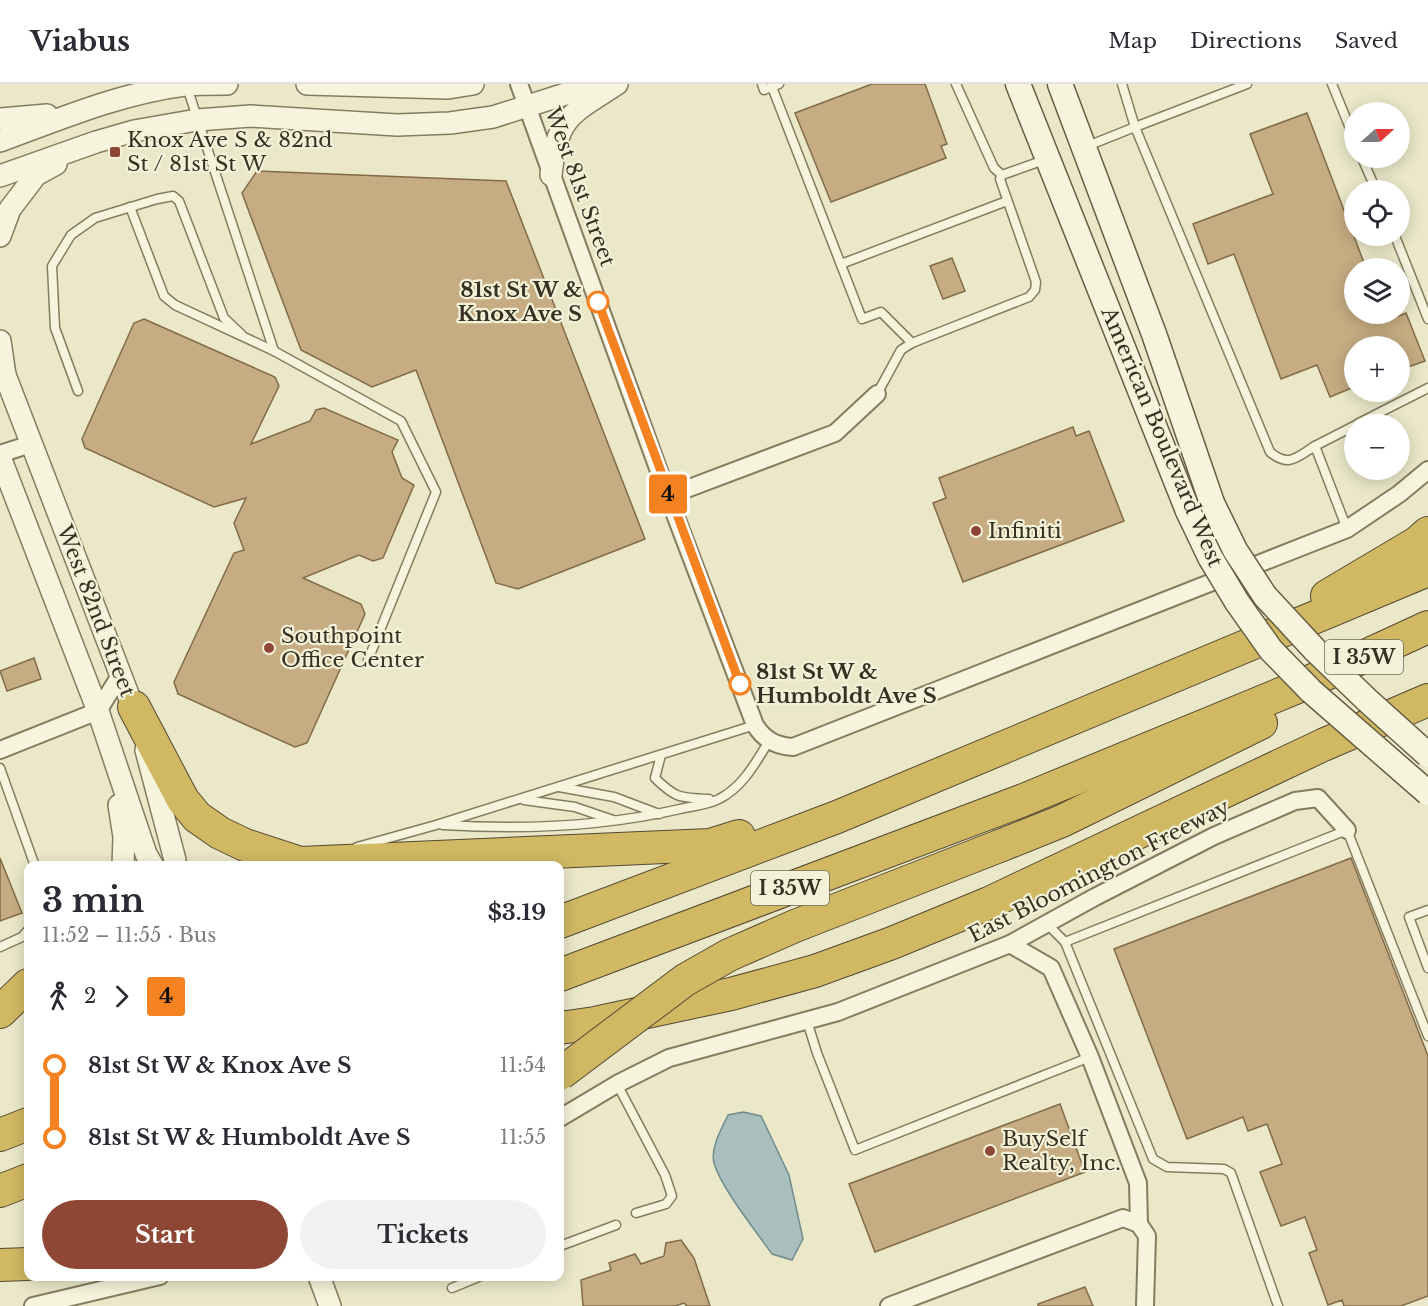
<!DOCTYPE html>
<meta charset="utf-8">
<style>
:root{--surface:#fff;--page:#f2f2f3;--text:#2b2b33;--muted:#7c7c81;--line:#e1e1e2;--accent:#8f4735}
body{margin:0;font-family:"Libre Baskerville",serif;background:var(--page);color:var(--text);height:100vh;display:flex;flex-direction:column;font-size:22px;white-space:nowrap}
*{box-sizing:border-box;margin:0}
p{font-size:20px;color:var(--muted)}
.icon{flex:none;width:33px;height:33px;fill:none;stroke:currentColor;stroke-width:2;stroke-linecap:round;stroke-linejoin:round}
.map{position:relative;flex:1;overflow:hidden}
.panel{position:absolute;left:24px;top:777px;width:540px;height:420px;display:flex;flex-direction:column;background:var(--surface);border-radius:12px;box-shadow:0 3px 15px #0003}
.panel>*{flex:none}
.badge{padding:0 12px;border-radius:4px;font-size:21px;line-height:39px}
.needle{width:39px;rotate:69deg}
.tools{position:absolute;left:1344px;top:18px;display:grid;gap:12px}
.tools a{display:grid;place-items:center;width:66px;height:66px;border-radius:50%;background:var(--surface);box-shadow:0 3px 15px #0003;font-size:30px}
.map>.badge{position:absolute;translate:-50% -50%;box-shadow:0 0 0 3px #fff}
.legs{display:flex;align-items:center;gap:9px;height:66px;padding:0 18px;font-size:20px}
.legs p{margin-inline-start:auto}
.head{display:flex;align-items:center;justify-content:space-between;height:102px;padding:0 18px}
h1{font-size:33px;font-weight:800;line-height:45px}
.cta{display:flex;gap:12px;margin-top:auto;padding:12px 18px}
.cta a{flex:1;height:69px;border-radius:36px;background:var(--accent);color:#fff;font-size:24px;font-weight:800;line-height:69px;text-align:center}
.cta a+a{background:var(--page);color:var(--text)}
ul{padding:0 18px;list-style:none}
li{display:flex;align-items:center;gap:21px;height:72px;font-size:22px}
li i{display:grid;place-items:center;width:9px;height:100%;margin:0 8px;background:currentColor}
li i::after{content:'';width:15px;height:15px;margin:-8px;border:4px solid;border-radius:50%;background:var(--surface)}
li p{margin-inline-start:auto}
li:first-child i{background:linear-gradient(#0000 50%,currentColor 0)}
li:last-child i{background:linear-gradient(currentColor 50%,#0000 0)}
header{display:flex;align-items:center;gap:36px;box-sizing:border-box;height:84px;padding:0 30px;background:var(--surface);border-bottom:2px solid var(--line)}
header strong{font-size:28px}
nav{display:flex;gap:33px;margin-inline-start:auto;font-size:21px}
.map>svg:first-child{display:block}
.water{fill:#a9bfbd;stroke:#708d8c;stroke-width:1.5}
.building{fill:#c5ac82;stroke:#826b47;stroke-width:1.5}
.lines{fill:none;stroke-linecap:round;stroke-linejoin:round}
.service-casing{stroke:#857c5f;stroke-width:11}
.minor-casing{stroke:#857c5f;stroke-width:20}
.tertiary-casing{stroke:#857c5f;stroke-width:24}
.secondary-casing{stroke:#675d42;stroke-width:27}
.motorway-casing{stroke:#544933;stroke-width:34}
.service{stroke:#f6f4dc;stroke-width:8}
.minor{stroke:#f6f4dc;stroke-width:16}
.tertiary{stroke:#f6f4dc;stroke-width:21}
.secondary{stroke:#f6f4dc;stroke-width:24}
.motorway{stroke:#d1b863;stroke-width:32}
.secondary-bridge-casing{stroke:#675d42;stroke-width:27;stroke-linecap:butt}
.motorway-bridge-casing{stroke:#544933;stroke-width:34;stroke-linecap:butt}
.secondary-bridge{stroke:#f6f4dc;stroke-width:24}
.motorway-bridge{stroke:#d1b863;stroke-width:32}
.line-1-casing{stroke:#fff;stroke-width:14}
.line-1{stroke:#f58220;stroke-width:9}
.poi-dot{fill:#8f4735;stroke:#f3f1d8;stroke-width:2}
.stop-1-dot{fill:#fff;stroke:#f58220;stroke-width:3}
.labels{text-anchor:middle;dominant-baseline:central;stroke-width:4.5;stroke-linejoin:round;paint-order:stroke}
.shield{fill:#f3f1d8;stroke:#6f6b58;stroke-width:1.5}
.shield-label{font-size:20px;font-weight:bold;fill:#373121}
.poi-label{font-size:21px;fill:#373121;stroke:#f3f1d8;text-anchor:start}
.street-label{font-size:21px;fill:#373121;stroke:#f3f1d8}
.stop-label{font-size:21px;font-weight:bold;fill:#373121;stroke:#f3f1d8;text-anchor:end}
</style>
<header>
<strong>Viabus</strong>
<nav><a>Map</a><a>Directions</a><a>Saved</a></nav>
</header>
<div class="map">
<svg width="1428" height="1222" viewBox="0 0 1428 1222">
<rect width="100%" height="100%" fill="#ebe8c9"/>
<path class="water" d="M743,1028L761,1032L789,1091L803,1155L792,1176L772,1170C756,1147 721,1104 714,1079C710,1064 722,1044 728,1031Z"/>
<g class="building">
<path d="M872,0H925L947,60L941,62L946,74L831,118L795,29Z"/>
<path d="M1307,29L1366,184H1354V230H1383L1386,237L1406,229L1425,277L1400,286V262H1354V303L1330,313L1317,281L1281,295L1234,170L1208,180L1193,140L1273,110L1250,50Z"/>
<path d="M257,87L506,97L645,455L518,505L496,499L416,286L372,303L301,266L242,109Z"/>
<path d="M952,174L965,207L943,215L930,182Z"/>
<path d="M144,235L275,293L279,302L251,360L310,337L316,326L324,324L398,356L392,368L402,394L414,401L383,474L373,477L359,471L303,494L361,520L365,530L307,659L295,663L178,610L174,598L234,469L244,466L234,439L246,414L214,423L85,364L82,355L134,239Z"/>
<path d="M1073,343L1076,352L1089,347L1124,437L963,498L933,419L946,414L939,394Z"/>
<path d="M34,574L41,595L7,607L0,587Z"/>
<path d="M0,774L22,829L0,837Z"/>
<path d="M1351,774L1428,972V1212L1401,1222H1344L1342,1216L1328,1221L1309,1169L1317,1166L1305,1133L1281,1142L1260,1088L1282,1080L1267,1040L1248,1047L1243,1033L1187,1055L1114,865Z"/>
<path d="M1060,1020L1085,1088L875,1168L849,1100Z"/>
<path d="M681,1156L694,1174L710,1222H687L684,1219L675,1222H583L581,1196L611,1186L609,1179L635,1170L641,1180L664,1172L666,1159Z"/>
<path d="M1085,1203L1093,1222H1038V1220Z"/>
</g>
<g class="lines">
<defs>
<g id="service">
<path d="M186,0L274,267L401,337L436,408L368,576"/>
<path d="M762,0L764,6L779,0"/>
<path d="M956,0L994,84L1002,91"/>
<path d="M1122,0L1135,43L1247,0"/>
<path d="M1332,0L1354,54"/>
<path d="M772,3L862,235L881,228L912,259"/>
<path d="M1085,63L1135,43L1270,368C1289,384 1297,373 1315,362"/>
<path d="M1362,74L1376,106"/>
<path d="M130,123L164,212L175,221L274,267"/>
<path d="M1395,152L1428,235"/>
<path d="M841,180L1007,117"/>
<path d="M78,307L55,244L52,182L71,151L95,134L157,115L173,112L179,117L224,234L242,251"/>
<path d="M877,310L901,266L912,259L1029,213L1035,206L1036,198L1000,95L1002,91L1047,75"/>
<path d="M1357,340L1428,304"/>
<path d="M1347,445L1315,362L1354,342"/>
<path d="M661,671L655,694C675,714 680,714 709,715"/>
<path d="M0,684L35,782"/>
<path d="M559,703L614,713L659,730"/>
<path d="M524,716L575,723L613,736"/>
<path d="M443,741C523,746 602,743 680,725C692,722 708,721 719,715C743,703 756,678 769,657"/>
<path d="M357,763L436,741L755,641"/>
<path d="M1428,826L1409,833L1428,884"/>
<path d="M1047,840L1065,858L1153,1075L1167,1083L1224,1085L1231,1089L1278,1222"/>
<path d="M1065,858L1347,746L1428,952"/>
<path d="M0,863L22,853L28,846"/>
<path d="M807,937L817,969L855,1066L1090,973"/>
<path d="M617,1000L665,1091L672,1112L666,1120L636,1129"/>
<path d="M560,1162L616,1141"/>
<path d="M452,1204L481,1192"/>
</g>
<g id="minor">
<path d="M519,0L668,412L755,641C764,656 776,662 793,663L1347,445L1399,410L1428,386"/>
<path d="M0,370L31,360"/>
<path d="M668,412L835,349L877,310"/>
<path d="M0,666L98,627L121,590"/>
<path d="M1010,860L1051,884L1090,973L1138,1099L1139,1140L1147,1152L1145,1222"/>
<path d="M560,1034L617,1000L669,974L838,928L1010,860L1095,813L1214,752L1295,717L1318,714L1347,746"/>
<path d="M33,1222L160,1192"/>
<path d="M889,1222L1123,1134L1139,1140"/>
</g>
<g id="tertiary">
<path d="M307,0L448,4L473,0"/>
<path d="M0,35L47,31"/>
<path d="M0,57C60,35 121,9 185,1C199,0 213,0 227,0"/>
<path d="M551,91C557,32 571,30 617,0"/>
<path d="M0,92L96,58L134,47L197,36L251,32L397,41L450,39L493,33L597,0"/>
<path d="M0,152L10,125L36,91L56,80"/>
<path d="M0,257L5,291"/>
<path d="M0,278L138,636"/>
<path d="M0,373L98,627L146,770L153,782"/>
<path d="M146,666L175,776V782"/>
<path d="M119,721L124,753L123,782"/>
<path d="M319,1192L330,1222"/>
</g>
<g id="secondary">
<path d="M1018,0L1188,427"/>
<path d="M1060,0L1154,250L1212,419"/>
</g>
<g id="motorway">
<path d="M1327,512L1418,458L1428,449"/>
<path d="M134,623L183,716L197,733L220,749L245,761L300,779"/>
<path d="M1002,761L1062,737L1261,639"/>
<path d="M284,782L300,779L710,761L739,752"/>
<path d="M560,838L837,733L1428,486"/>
<path d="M560,891L1021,717L1300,602L1428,543"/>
<path d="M0,928L28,901"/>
<path d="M560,944L595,939L731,910L815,887L892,859L989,819L1323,661L1428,616"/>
<path d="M0,1051L28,1040"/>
<path d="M0,1107L28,1096"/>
<path d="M0,1181L28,1180"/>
</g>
</defs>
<use href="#service" class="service-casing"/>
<use href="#minor" class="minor-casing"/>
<use href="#tertiary" class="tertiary-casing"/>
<use href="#secondary" class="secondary-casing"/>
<use href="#motorway" class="motorway-casing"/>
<use href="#service" class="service"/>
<use href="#minor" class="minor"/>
<use href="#tertiary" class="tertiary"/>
<use href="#secondary" class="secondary"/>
<use href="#motorway" class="motorway"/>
<defs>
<g id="secondary-bridge">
<path d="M1212,419L1235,466L1265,512L1315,566L1367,616L1428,671"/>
<path d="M1188,427L1210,473L1237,518L1271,566L1311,607L1428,709"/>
</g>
<path id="motorway-bridge" d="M560,990L685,896L729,871L795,842L1002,761"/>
</defs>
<use href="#secondary-bridge" class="secondary-bridge-casing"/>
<use href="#motorway-bridge" class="motorway-bridge-casing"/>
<use href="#secondary-bridge" class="secondary-bridge"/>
<use href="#motorway-bridge" class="motorway-bridge"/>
</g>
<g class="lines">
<defs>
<path id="line-1" d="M598,218L740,600"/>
</defs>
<use href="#line-1" class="line-1-casing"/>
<use href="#line-1" class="line-1"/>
</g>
<g class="poi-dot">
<rect x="109" y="62" width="12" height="12" rx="3"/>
<circle cx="976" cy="447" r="6"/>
<circle cx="269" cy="564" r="6"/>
<circle cx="990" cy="1067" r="6"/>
</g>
<g class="stop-1-dot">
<circle cx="598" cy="218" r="10"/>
<circle cx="740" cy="600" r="10"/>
</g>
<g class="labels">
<g class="shield">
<rect x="1325" y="556" width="78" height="34" rx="4.5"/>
<rect x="751" y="787" width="78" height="34" rx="4.5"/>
</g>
<g class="shield-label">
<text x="1364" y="573">I 35W</text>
<text x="790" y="804">I 35W</text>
</g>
<g class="poi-label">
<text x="127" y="56">Knox Ave S &amp; 82nd<tspan x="127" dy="24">St / 81st St W</tspan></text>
<text x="988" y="447">Infiniti</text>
<text x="281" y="552">Southpoint<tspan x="281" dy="24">Office Center</tspan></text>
<text x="1002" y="1055">BuySelf<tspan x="1002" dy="24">Realty, Inc.</tspan></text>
</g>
<g class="street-label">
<text transform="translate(580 103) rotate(70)">West 81st Street</text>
<text transform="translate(1162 353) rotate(67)">American Boulevard West</text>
<text transform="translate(96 527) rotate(69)">West 82nd Street</text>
<text transform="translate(1099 787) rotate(-27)">East Bloomington Freeway</text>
</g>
<g class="stop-label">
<text x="582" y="206">81st St W &amp;<tspan x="582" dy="24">Knox Ave S</tspan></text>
<text x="756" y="588" text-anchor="start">81st St W &amp;<tspan x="756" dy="24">Humboldt Ave S</tspan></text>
</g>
</g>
</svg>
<div class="tools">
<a><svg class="needle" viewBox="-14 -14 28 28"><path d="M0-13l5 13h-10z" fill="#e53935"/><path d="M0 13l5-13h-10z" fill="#7c7c81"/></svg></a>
<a><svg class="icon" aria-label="locate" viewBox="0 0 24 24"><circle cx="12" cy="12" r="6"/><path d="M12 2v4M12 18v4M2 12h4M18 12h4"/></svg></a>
<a><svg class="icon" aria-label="layers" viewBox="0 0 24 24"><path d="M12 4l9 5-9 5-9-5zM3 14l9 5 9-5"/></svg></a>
<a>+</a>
<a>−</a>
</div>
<b class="badge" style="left:668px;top:410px;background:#f58220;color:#111">4</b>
<section class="panel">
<div class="head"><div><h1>3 min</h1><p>11:52 – 11:55 · Bus</p></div><b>$3.19</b></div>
<div class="legs"><svg class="icon" aria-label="walk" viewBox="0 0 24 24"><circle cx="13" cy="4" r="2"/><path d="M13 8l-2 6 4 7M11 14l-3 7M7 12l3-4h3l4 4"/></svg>2<svg class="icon" aria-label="forward" viewBox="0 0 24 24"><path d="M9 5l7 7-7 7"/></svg><b class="badge" style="background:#f58220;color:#111">4</b></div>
<ul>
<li><i style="color:#f58220"></i><b>81st St W &amp; Knox Ave S</b><p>11:54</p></li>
<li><i style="color:#f58220"></i><b>81st St W &amp; Humboldt Ave S</b><p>11:55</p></li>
</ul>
<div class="cta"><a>Start</a><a>Tickets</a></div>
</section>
</div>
